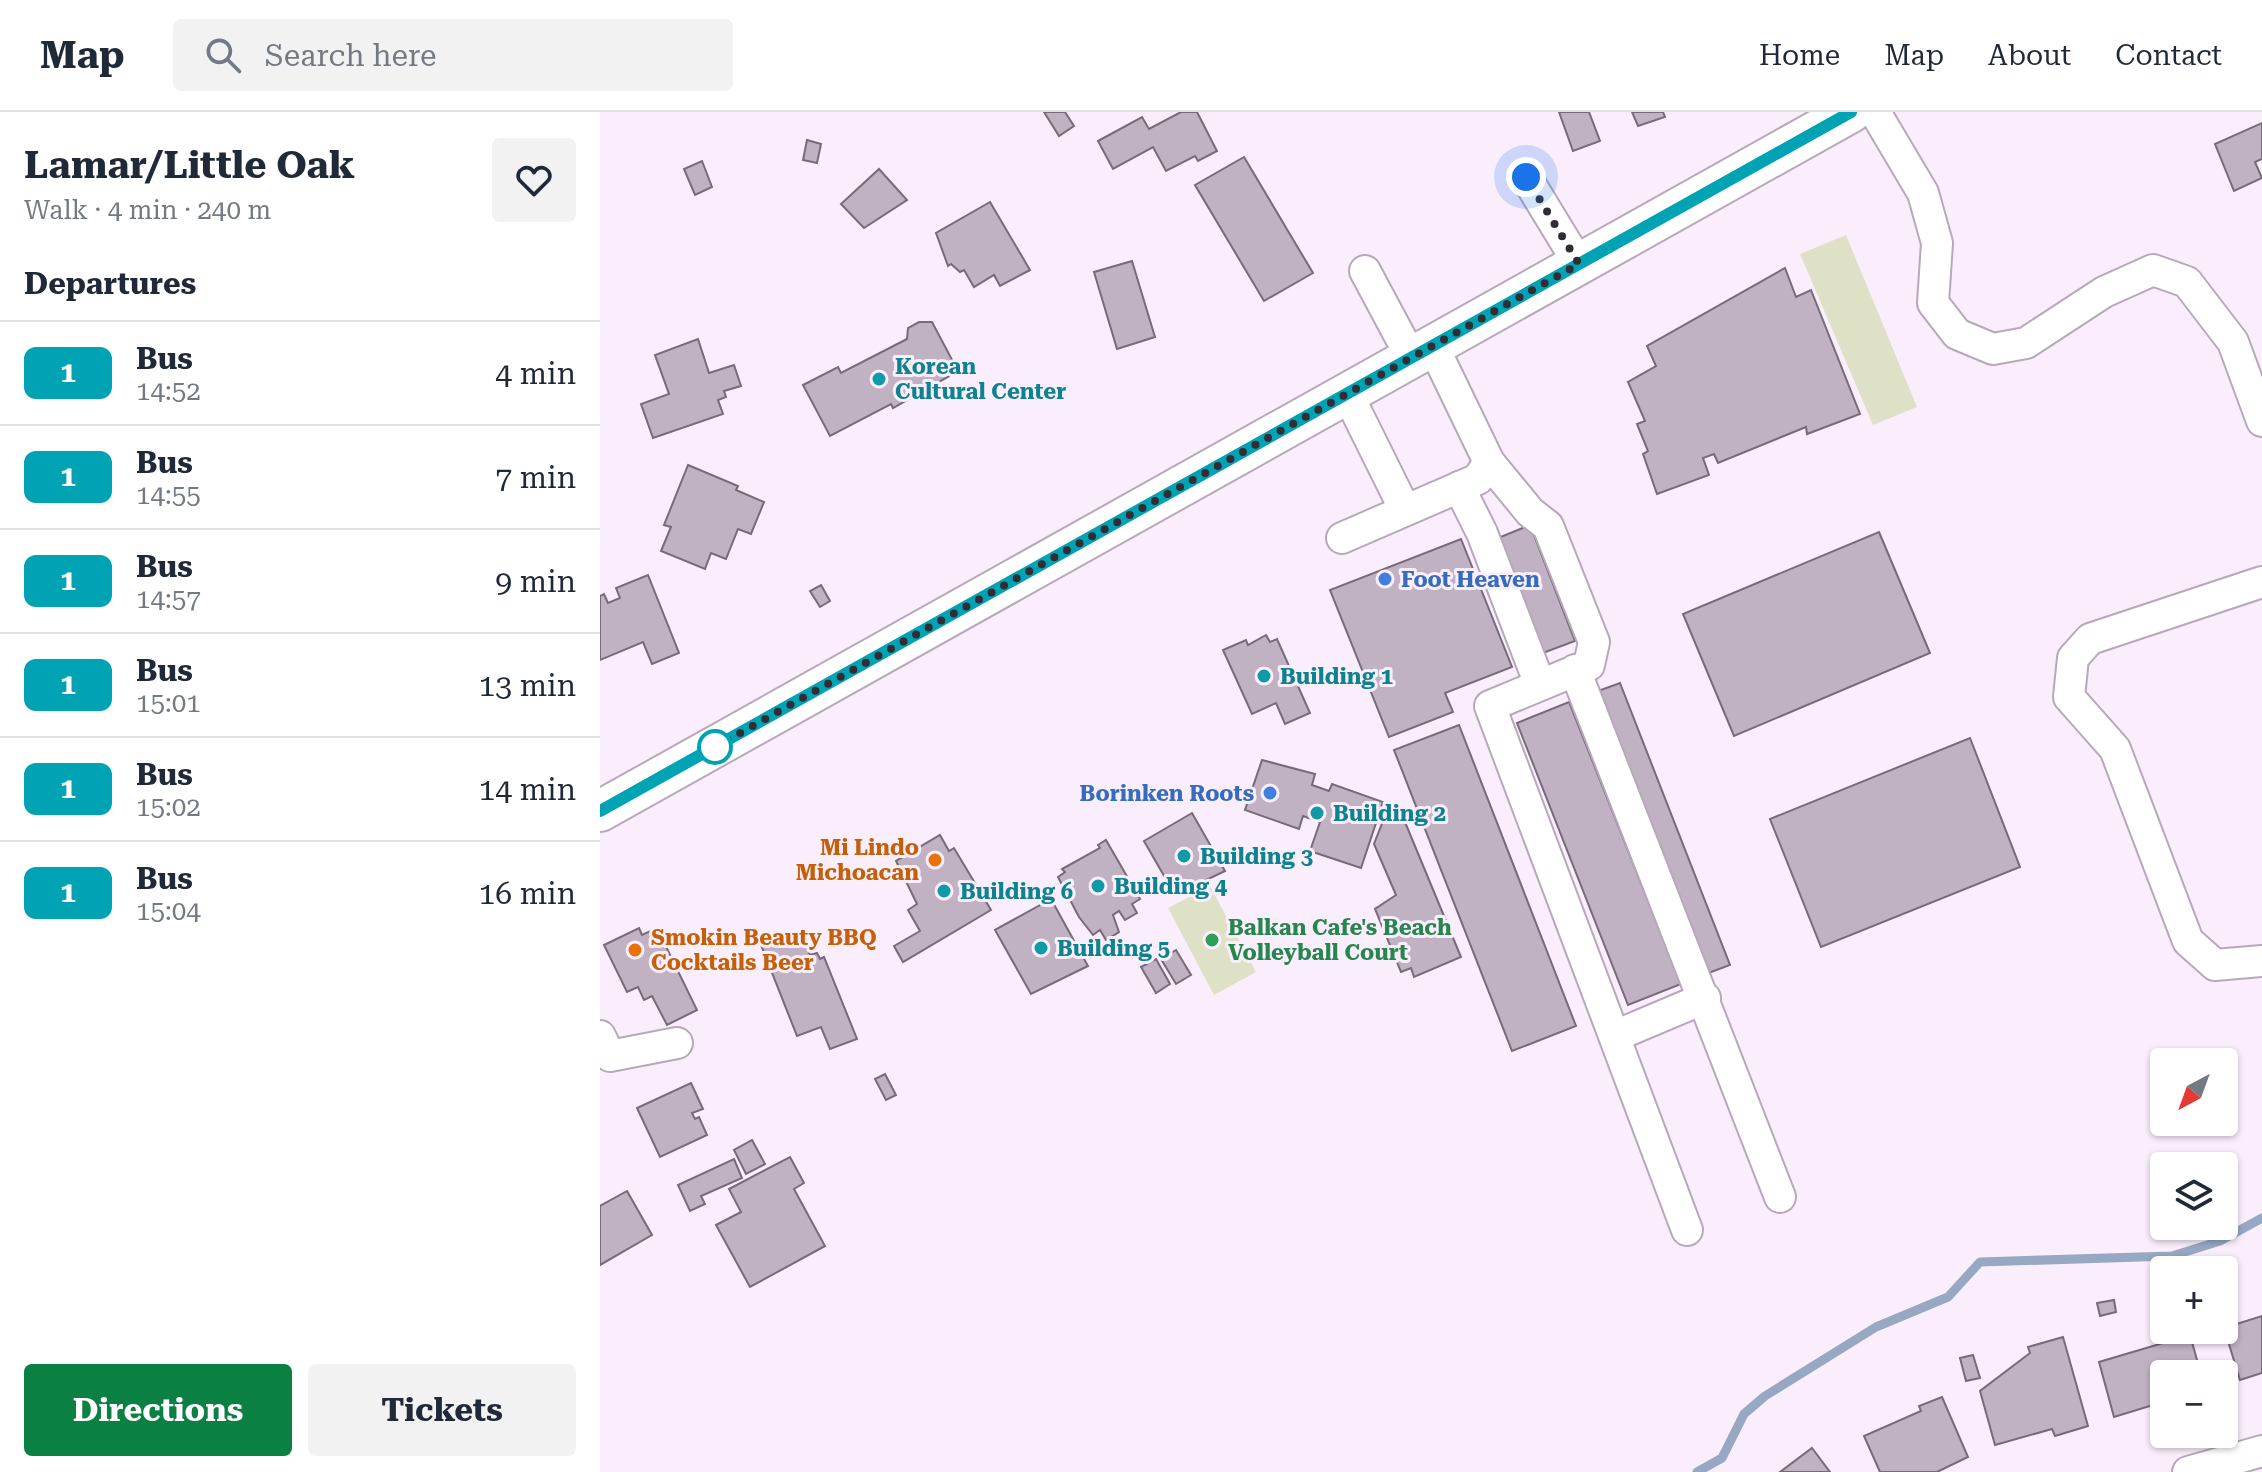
<!DOCTYPE html>
<meta charset="utf-8">
<style>
:root{--surface:#fff;--page:#f2f2f3;--text:#1f2937;--muted:#747a83;--line:#e0e1e3;--accent:#0b8043}
body{margin:0;font-family:"Roboto Serif",serif;background:var(--page);color:var(--text);height:100vh;display:flex;flex-direction:column;font-size:30px;white-space:nowrap}
*{box-sizing:border-box;margin:0}
p{font-size:26px;color:var(--muted)}
.icon{flex:none;width:44px;height:44px;fill:none;stroke:currentColor;stroke-width:2;stroke-linecap:round;stroke-linejoin:round}
.map{position:relative;flex:1;overflow:hidden}
.details{display:flex;flex-direction:column;background:var(--surface);width:600px}
.details>*{flex:none}
.badge{padding:0 16px;border-radius:12px;font-size:28px;line-height:52px}
.needle{width:52px;rotate:221deg}
.controls{position:absolute;left:1550px;top:936px;display:grid;gap:16px}
.controls a{display:grid;place-items:center;width:88px;height:88px;border-radius:8px;background:var(--surface);box-shadow:0 2px 6px #0004;font-size:40px}
.you{position:absolute;width:40px;height:40px;margin:-20px;border:6px solid #fff;border-radius:50%;background:#1a73e8;box-shadow:0 0 0 12px #1a73e833}
.map>.badge{position:absolute;translate:-50% -50%;box-shadow:0 0 0 4px #fff}
h2{padding:0 24px;font-size:30px;line-height:72px}
.round{display:grid;place-items:center;flex:none;width:84px;height:84px;border-radius:8px;background:var(--page)}
.overview{display:flex;align-items:center;justify-content:space-between;height:136px;padding:0 24px}
h1{font-size:38px;font-weight:700;line-height:60px}
.action{display:flex;gap:16px;margin-top:auto;padding:16px 24px}
.action a{flex:1;height:92px;border-radius:8px;background:var(--accent);color:#fff;font-size:32px;font-weight:700;line-height:92px;text-align:center}
.action a+a{background:var(--page);color:var(--text)}
ul{padding:0;list-style:none}
li{display:flex;align-items:center;gap:24px;height:104px;padding:0 24px;border-top:2px solid var(--line)}
li div{flex:1}
li b{display:block;font-size:30px}
li em{font-style:normal}
li .badge{min-width:88px;font-weight:700;text-align:center}
header{display:flex;align-items:center;gap:48px;box-sizing:border-box;height:112px;padding:0 40px;background:var(--surface);border-bottom:2px solid var(--line)}
header strong{font-size:38px}
nav{display:flex;gap:44px;margin-inline-start:auto;font-size:28px}
.search{width:560px;height:72px;background:var(--page);display:flex;align-items:center;gap:20px;box-sizing:border-box;padding:0 28px;border-radius:8px;color:var(--muted);font-size:30px}
main{display:flex;flex:1;min-height:0}
.map>svg:first-child{display:block}
.green{fill:#dfe1c6}
.lines{fill:none;stroke-linecap:round;stroke-linejoin:round}
.stream{stroke:#97a8c2;stroke-width:9}
.building{fill:#c0b2c3;stroke:#776a7a;stroke-width:2}
.minor-casing{stroke:#b7a8ba;stroke-width:34}
.major-casing{stroke:#b7a8ba;stroke-width:44}
.minor{stroke:#fff;stroke-width:30}
.major{stroke:#fff;stroke-width:40}
.line-casing{stroke:#fff;stroke-width:18}
.line{stroke:#00a3b4;stroke-width:12}
.walk{stroke:#322d34;stroke-width:8;stroke-dasharray:0 14.4}
.culture-dot{fill:#0f9aa8;stroke:#faeefd;stroke-width:3}
.shop-dot{fill:#3f7fe0;stroke:#faeefd;stroke-width:3}
.stop-dot{fill:#fff;stroke:#00a3b4;stroke-width:4}
.food-dot{fill:#e8710a;stroke:#faeefd;stroke-width:3}
.leisure-dot{fill:#2e9e5b;stroke:#faeefd;stroke-width:3}
.labels{text-anchor:middle;dominant-baseline:central;stroke-width:6;stroke-linejoin:round;paint-order:stroke}
.culture-label{font-size:22px;font-weight:bold;fill:#0d838f;stroke:#faeefd;text-anchor:start}
.shop-label{font-size:22px;font-weight:bold;fill:#366cbe;stroke:#faeefd;text-anchor:start}
.food-label{font-size:22px;font-weight:bold;fill:#c56008;stroke:#faeefd;text-anchor:end}
.leisure-label{font-size:22px;font-weight:bold;fill:#27864d;stroke:#faeefd;text-anchor:start}
</style>
<header>
<strong>Map</strong>
<div class="search"><svg class="icon" aria-label="search" viewBox="0 0 24 24"><circle cx="10" cy="10" r="6"/><path d="M15 15l6 6"/></svg>Search here</div>
<nav><a>Home</a><a>Map</a><a>About</a><a>Contact</a></nav>
</header>
<main>
<section class="details">
<div class="overview"><div><h1>Lamar/Little Oak</h1><p>Walk · 4 min · 240 m</p></div><a class="round"><svg class="icon" aria-label="heart" viewBox="0 0 24 24"><path d="M12 20l-8-8c-3-5 5-10 8-4 3-6 11-1 8 4z"/></svg></a></div>
<h2>Departures</h2>
<ul>
<li><span class="badge" style="background:#00a3b4;color:#fff">1</span><div><b>Bus</b><p>14:52</p></div><em>4 min</em></li>
<li><span class="badge" style="background:#00a3b4;color:#fff">1</span><div><b>Bus</b><p>14:55</p></div><em>7 min</em></li>
<li><span class="badge" style="background:#00a3b4;color:#fff">1</span><div><b>Bus</b><p>14:57</p></div><em>9 min</em></li>
<li><span class="badge" style="background:#00a3b4;color:#fff">1</span><div><b>Bus</b><p>15:01</p></div><em>13 min</em></li>
<li><span class="badge" style="background:#00a3b4;color:#fff">1</span><div><b>Bus</b><p>15:02</p></div><em>14 min</em></li>
<li><span class="badge" style="background:#00a3b4;color:#fff">1</span><div><b>Bus</b><p>15:04</p></div><em>16 min</em></li>
</ul>
<div class="action"><a>Directions</a><a>Tickets</a></div>
</section>
<div class="map">
<svg width="1662" height="1360" viewBox="0 0 1662 1360">
<rect width="100%" height="100%" fill="#faeefd"/>
<g class="green">
<path d="M1246,123L1317,295L1273,313L1200,142Z"/>
<path d="M610,774L656,860L614,883L568,796Z"/>
</g>
<g class="lines">
<path class="stream" d="M1097,1360L1122,1346L1144,1302L1165,1284L1276,1215L1348,1185L1380,1150L1572,1144L1620,1129L1662,1106"/>
</g>
<g class="building">
<path d="M444,0H465L474,14L459,24Z"/>
<path d="M581,0H597L617,39L598,49L595,44L566,59L553,35L513,57L498,29L542,5L549,17Z"/>
<path d="M959,0H989L1000,29L973,39Z"/>
<path d="M1032,0H1063L1065,5L1038,14Z"/>
<path d="M1662,11V47L1655,50L1662,66L1634,79L1615,32Z"/>
<path d="M207,28L221,32L217,51L203,48Z"/>
<path d="M644,45L713,161L664,189L595,73Z"/>
<path d="M102,49L112,75L95,83L84,57Z"/>
<path d="M279,57L307,88L264,116L241,92Z"/>
<path d="M390,90L430,158L400,174L394,163L374,175L364,158L360,160L351,152L348,154L336,121Z"/>
<path d="M532,149L555,225L517,237L494,160Z"/>
<path d="M1185,156L1196,185L1211,178L1260,302L1207,322L1206,315L1118,351L1114,342L1103,346L1109,363L1057,382L1043,342L1048,339L1037,312L1045,309L1028,270L1056,254L1047,234Z"/>
<path d="M319,210H332L358,259L293,296L291,292L230,324L203,273L238,255L241,261L307,227L308,216Z"/>
<path d="M98,227L109,261L134,253L141,274L124,279L126,285L118,288L123,302L53,326L41,292L69,282L55,243Z"/>
<path d="M88,353L138,374L136,378L164,390L151,422L138,417L126,447L111,441L105,457L61,439L71,415L64,413Z"/>
<path d="M930,413L975,529L943,541L898,426Z"/>
<path d="M1279,420L1330,541L1134,624L1083,502Z"/>
<path d="M861,427L912,555L845,581L853,600L789,625L730,478Z"/>
<path d="M48,463L79,541L52,552L43,530L0,548V484L4,482L8,491L20,486L16,476Z"/>
<path d="M221,473L230,489L220,495L210,479Z"/>
<path d="M666,523L670,530L677,527L710,601L685,612L676,591L652,602L623,538L646,528L648,533Z"/>
<path d="M1020,571L1130,853L1106,862L995,580Z"/>
<path d="M969,590L1081,872L1028,893L917,611Z"/>
<path d="M859,613L976,914L912,939L794,638Z"/>
<path d="M1370,626L1420,755L1221,835L1170,707Z"/>
<path d="M662,648L715,662L712,673L729,679L732,672L783,690L761,756L710,739L720,710L703,704L699,717L645,698Z"/>
<path d="M800,698L861,845L814,865L811,856L801,860L775,797L796,783L774,732L785,704Z"/>
<path d="M592,701L625,759L575,783L544,729Z"/>
<path d="M340,723L349,739L354,736L391,798L303,850L294,834L320,819L308,798L317,792L296,749Z"/>
<path d="M506,728L540,787L532,792L537,801L525,808L519,799L513,803L519,820L506,828L500,818L493,823L479,805L458,765L465,760L462,757L500,736L498,733Z"/>
<path d="M451,787L488,854L431,882L395,818Z"/>
<path d="M39,816L42,823L57,816L97,898L67,913L52,884L44,888L38,875L27,880L4,833Z"/>
<path d="M200,819L210,843L217,841L220,847L224,845L257,927L230,937L221,915L197,924L161,833Z"/>
<path d="M576,838L591,863L576,872L561,847Z"/>
<path d="M556,847L570,872L556,881L541,855Z"/>
<path d="M285,962L296,983L286,988L275,967Z"/>
<path d="M91,971L103,997L92,1001L95,1007L99,1005L107,1023L60,1045L37,996Z"/>
<path d="M152,1028L165,1052L146,1062L134,1038Z"/>
<path d="M190,1045L204,1071L194,1077L225,1134L150,1175L116,1113L141,1100L129,1077Z"/>
<path d="M134,1047L142,1066L101,1084L105,1092L90,1099L78,1073Z"/>
<path d="M27,1079L52,1123L0,1153V1094Z"/>
<path d="M1514,1188L1516,1200L1500,1204L1497,1191Z"/>
<path d="M1662,1204V1261L1640,1268L1624,1216Z"/>
<path d="M1590,1223L1601,1262H1564L1563,1290L1514,1305L1499,1250Z"/>
<path d="M1463,1225L1488,1314L1455,1324L1452,1317L1395,1333L1380,1279L1430,1241L1428,1235Z"/>
<path d="M1373,1243L1380,1266L1366,1269L1360,1246Z"/>
<path d="M1342,1285L1368,1345L1337,1360H1280L1264,1324L1321,1299L1319,1294Z"/>
<path d="M1212,1336L1230,1360H1180Z"/>
</g>
<g class="lines">
<defs>
<g id="minor">
<path d="M1275,0L1323,81L1337,131L1333,191L1357,222L1393,237L1426,231L1504,180L1553,158L1587,170L1633,230L1662,309"/>
<path d="M926,65L979,152"/>
<path d="M765,159L811,245"/>
<path d="M747,281L805,398"/>
<path d="M889,350L930,400L948,414L994,530L989,553L890,594L1087,1118"/>
<path d="M859,375L882,421L940,573"/>
<path d="M742,426L878,367L889,350L833,234"/>
<path d="M1662,470L1490,527L1473,546L1469,585L1515,637L1588,829L1615,853L1662,849"/>
<path d="M975,558L1180,1085"/>
<path d="M0,924L10,944L77,931"/>
<path d="M1015,924L1105,886"/>
<path d="M1588,1360L1662,1339"/>
</g>
<path id="major" d="M0,699L1251,0"/>
</defs>
<use href="#minor" class="minor-casing"/>
<use href="#major" class="major-casing"/>
<use href="#minor" class="minor"/>
<use href="#major" class="major"/>
</g>
<g class="lines">
<defs>
<path id="line" d="M0,699L1251,0"/>
</defs>
<use href="#line" class="line-casing"/>
<use href="#line" class="line"/>
<path class="walk" d="M115,635L979,152L926,65"/>
</g>
<g class="culture-dot">
<circle cx="279" cy="267" r="8"/>
<circle cx="664" cy="564" r="8"/>
<circle cx="717" cy="701" r="8"/>
<circle cx="584" cy="744" r="8"/>
<circle cx="498" cy="774" r="8"/>
<circle cx="344" cy="779" r="8"/>
<circle cx="441" cy="836" r="8"/>
</g>
<g class="shop-dot">
<circle cx="785" cy="467" r="8"/>
<circle cx="670" cy="681" r="8"/>
</g>
<circle class="stop-dot" cx="115" cy="635" r="16"/>
<g class="food-dot">
<circle cx="335" cy="748" r="8"/>
<circle cx="35" cy="838" r="8"/>
</g>
<circle class="leisure-dot" cx="612" cy="828" r="8"/>
<g class="labels">
<g class="culture-label">
<text x="295" y="254">Korean<tspan x="295" dy="25">Cultural Center</tspan></text>
<text x="680" y="564">Building 1</text>
<text x="733" y="701">Building 2</text>
<text x="600" y="744">Building 3</text>
<text x="514" y="774">Building 4</text>
<text x="360" y="779">Building 6</text>
<text x="457" y="836">Building 5</text>
</g>
<g class="shop-label">
<text x="801" y="467">Foot Heaven</text>
<text x="654" y="681" text-anchor="end">Borinken Roots</text>
</g>
<g class="food-label">
<text x="319" y="735">Mi Lindo<tspan x="319" dy="25">Michoacan</tspan></text>
<text x="51" y="825" text-anchor="start">Smokin Beauty BBQ<tspan x="51" dy="25">Cocktails Beer</tspan></text>
</g>
<g class="leisure-label">
<text x="628" y="815">Balkan Cafe's Beach<tspan x="628" dy="25">Volleyball Court</tspan></text>
</g>
</g>
</svg>
<div class="controls">
<a><svg class="needle" viewBox="-14 -14 28 28"><path d="M0-13l5 13h-10z" fill="#e53935"/><path d="M0 13l5-13h-10z" fill="#747a83"/></svg></a>
<a><svg class="icon" aria-label="layers" viewBox="0 0 24 24"><path d="M12 4l9 5-9 5-9-5zM3 14l9 5 9-5"/></svg></a>
<a>+</a>
<a>−</a>
</div>
<div class="you" style="left:926px;top:65px"></div>
</div>
</main>
